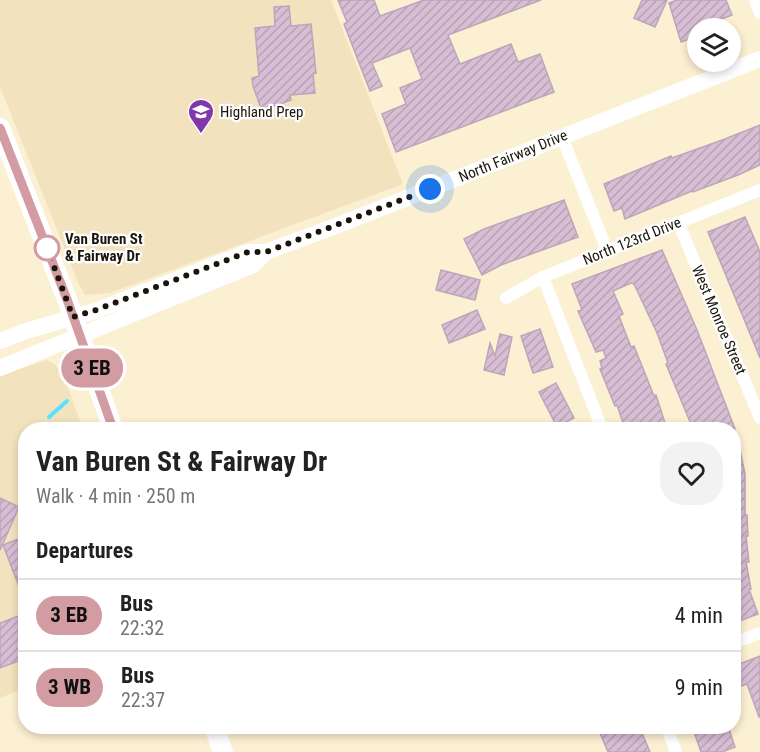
<!DOCTYPE html>
<meta charset="utf-8">
<style>
:root{--surface:#fff;--page:#f2f2f2;--text:#222;--muted:#767676;--line:#e0e0e0}
body{margin:0;font-family:"Roboto Condensed",sans-serif;background:var(--page);color:var(--text);height:100vh;display:flex;flex-direction:column;font-size:22px;white-space:nowrap}
*{box-sizing:border-box;margin:0}
p{font-size:20px;color:var(--muted)}
.icon{flex:none;width:33px;height:33px;fill:none;stroke:currentColor;stroke-width:2;stroke-linecap:round;stroke-linejoin:round}
.map{position:relative;flex:1;overflow:hidden}
.drawer{position:absolute;left:18px;top:422px;width:723px;height:312px;display:flex;flex-direction:column;background:var(--surface);border-radius:24px;box-shadow:0 3px 9px #0003}
.drawer>*{flex:none}
.badge{padding:0 12px;border-radius:20px;font-size:21px;line-height:39px}
.controls{position:absolute;left:687px;top:18px;display:grid;gap:12px}
.controls a{display:grid;place-items:center;width:54px;height:54px;border-radius:50%;background:var(--surface);box-shadow:0 3px 9px #0003;font-size:30px}
.you{position:absolute;width:30px;height:30px;margin:-15px;border:4px solid #fff;border-radius:50%;background:#1a73e8;box-shadow:0 0 0 9px #1a73e833}
.map>.badge{position:absolute;translate:-50% -50%;box-shadow:0 0 0 3px #fff}
h2{padding:0 18px;font-size:22px;line-height:54px}
.round{display:grid;place-items:center;flex:none;width:63px;height:63px;border-radius:24px;background:var(--page)}
.headline{display:flex;align-items:center;justify-content:space-between;height:102px;padding:0 18px}
h1{font-size:28px;font-weight:700;line-height:45px}
ul{padding:0;list-style:none}
li{display:flex;align-items:center;gap:18px;height:72px;padding:0 18px;border-top:2px solid var(--line)}
li div{flex:1}
li b{display:block;font-size:22px}
li em{font-style:normal}
li .badge{min-width:66px;font-weight:700;text-align:center}
.map>svg:first-child{display:block}
.built{fill:#f2e3be}
.lines{fill:none;stroke-linecap:round;stroke-linejoin:round}
.stream{stroke:#58e2fd;stroke-width:4}
.building{fill:url(#building-hatch);stroke:#bda5ba;stroke-width:1.5}
.street{stroke:#fff;stroke-width:12}
.secondary{stroke:#fff;stroke-width:16}
.primary{stroke:#fff;stroke-width:20}
.line-casing{stroke:#fff;stroke-width:14}
.line{stroke:#d39ca3;stroke-width:9}
.walk{stroke:#19150a;stroke-width:6;stroke-dasharray:0 10.8}
.stop-dot{fill:#fff;stroke:#d39ca3;stroke-width:3}
.labels{text-anchor:middle;dominant-baseline:central;stroke-width:4.5;stroke-linejoin:round;paint-order:stroke}
.poi-label{font-size:15px;fill:#19150a;stroke:#fefefe;text-anchor:start}
.street-label{font-size:15px;fill:#19150a;stroke:#fefefe}
.stop-label{font-size:15px;font-weight:bold;fill:#19150a;stroke:#fefefe;text-anchor:start}
</style>
<div class="map">
<svg width="760" height="752" viewBox="0 0 760 752">
<defs>
<pattern id="building-hatch" width="6" height="6" patternUnits="userSpaceOnUse" patternTransform="scale(1.5)"><rect width="6" height="6" fill="#d7bed4"/><path d="M-1 1l2-2M0 6l6-6M5 7l2-2" fill="none" stroke="#b8a2b5"/></pattern>
</defs>
<rect width="100%" height="100%" fill="#fcf0d2"/>
<g class="built">
<path d="M0,0H331L403,184L110,293L85,295L79,285L0,87Z"/>
<path d="M46,360L53,363L63,374L83,429H26L25,688L0,698V376Z"/>
</g>
<g class="lines">
<path class="stream" d="M49,417L67,401"/>
</g>
<g class="building">
<path d="M338,0H374L380,16L424,0H541L448,35L460,64L511,44L518,62L540,54L554,92L396,152L382,114L406,104L400,88L422,79L410,48L372,63L382,86L370,91L344,24L347,22Z"/>
<path d="M642,0H667L655,27L634,18Z"/>
<path d="M677,0H726L732,15L698,28V36L681,42L669,3Z"/>
<path d="M289,6L291,26L311,24L316,73L313,74L315,93L290,95L291,100L262,111L253,86L252,78L259,76L255,28L275,26L274,7Z"/>
<path d="M760,125V165L738,175L693,192L692,191L625,219L622,208L614,211L604,184L671,156L672,158L725,139Z"/>
<path d="M564,200L578,237L501,265L482,275L464,239L484,229Z"/>
<path d="M745,217L760,252V358L708,232Z"/>
<path d="M662,250L697,330L735,429H693L666,364L668,363L657,333L634,284L631,283L613,291L623,314L619,316L631,347L634,346L654,396L656,395L667,429H625L617,405L615,406L600,369L602,368L600,361L606,358L603,350L596,352L578,311L582,310L572,284Z"/>
<path d="M441,270L480,280L475,300L436,290Z"/>
<path d="M477,310L485,329L449,343L442,325Z"/>
<path d="M540,329L553,367L533,373L521,336Z"/>
<path d="M500,334L512,337L504,375L484,370L490,343L495,356Z"/>
<path d="M556,383L574,418L557,427L539,392Z"/>
<path d="M738,441L745,474V515H747L748,536H746L749,562H746L751,589H749L758,614L734,623V442Z"/>
<path d="M0,498L19,507L0,550Z"/>
<path d="M26,536V602H25L3,545Z"/>
<path d="M26,613V641L21,642L26,658L0,668V623Z"/>
<path d="M760,656V717H759L747,684L741,686L734,666Z"/>
<path d="M597,726H639L650,752H608Z"/>
<path d="M692,726H728L735,747L722,752H701Z"/>
</g>
<g class="lines">
<g class="street">
<path d="M755,0L760,13"/>
<path d="M562,137L607,250"/>
<path d="M678,222L760,418"/>
<path d="M543,277L602,429"/>
<path d="M506,298L543,277L760,190"/>
<path d="M734,643L760,633"/>
<path d="M666,726L676,752"/>
</g>
<g class="secondary">
<path d="M0,341L26,331L95,311L248,252H266L341,224L760,59"/>
<path d="M0,368L253,265L266,252"/>
</g>
<g class="primary">
<path d="M0,128L68,302L113,429"/>
<path d="M214,726L223,752"/>
</g>
</g>
<g class="lines">
<defs>
<path id="line" d="M0,128L68,302L113,429"/>
</defs>
<use href="#line" class="line-casing"/>
<use href="#line" class="line"/>
<path class="walk" d="M47,248L73,317L96,310L248,252H266L430,189"/>
</g>
<defs>
<symbol id="school-pin" viewBox="-11 -11 22 30"><path d="M0 17L-7.5 6A9.5 9.5 0 1 1 7.5 6Z" fill="#8137a9" stroke="#fefefe"/><path d="M0-5L7-2L0 1L-7-2ZM-4 1L0 2.5L4 1V4Q0 6-4 4Z" fill="#fff"/></symbol>
</defs>
<g fill-rule="evenodd">
<use href="#school-pin" x="186" y="97" width="30" height="40"/>
</g>
<circle class="stop-dot" cx="47" cy="248" r="12"/>
<g class="labels">
<g class="poi-label">
<text x="220" y="112">Highland Prep</text>
</g>
<g class="street-label">
<text transform="translate(513 156) rotate(-22)">North Fairway Drive</text>
<text transform="translate(632 241) rotate(-22)">North 123rd Drive</text>
<text transform="translate(719 320) rotate(67)">West Monroe Street</text>
</g>
<g class="stop-label">
<text x="65" y="239">Van Buren St<tspan x="65" dy="17">&amp; Fairway Dr</tspan></text>
</g>
</g>
</svg>
<div class="controls">
<a><svg class="icon" aria-label="layers" viewBox="0 0 24 24"><path d="M12 4l9 5-9 5-9-5zM3 14l9 5 9-5"/></svg></a>
</div>
<div class="you" style="left:430px;top:189px"></div>
<b class="badge" style="left:92px;top:368px;background:#d39ca3;color:#111">3 EB</b>
<section class="drawer">
<div class="headline"><div><h1>Van Buren St &amp; Fairway Dr</h1><p>Walk · 4 min · 250 m</p></div><a class="round"><svg class="icon" aria-label="heart" viewBox="0 0 24 24"><path d="M12 20l-8-8c-3-5 5-10 8-4 3-6 11-1 8 4z"/></svg></a></div>
<h2>Departures</h2>
<ul>
<li><span class="badge" style="background:#d39ca3;color:#111">3 EB</span><div><b>Bus</b><p>22:32</p></div><em>4 min</em></li>
<li><span class="badge" style="background:#d39ca3;color:#111">3 WB</span><div><b>Bus</b><p>22:37</p></div><em>9 min</em></li>
</ul>
</section>
</div>
